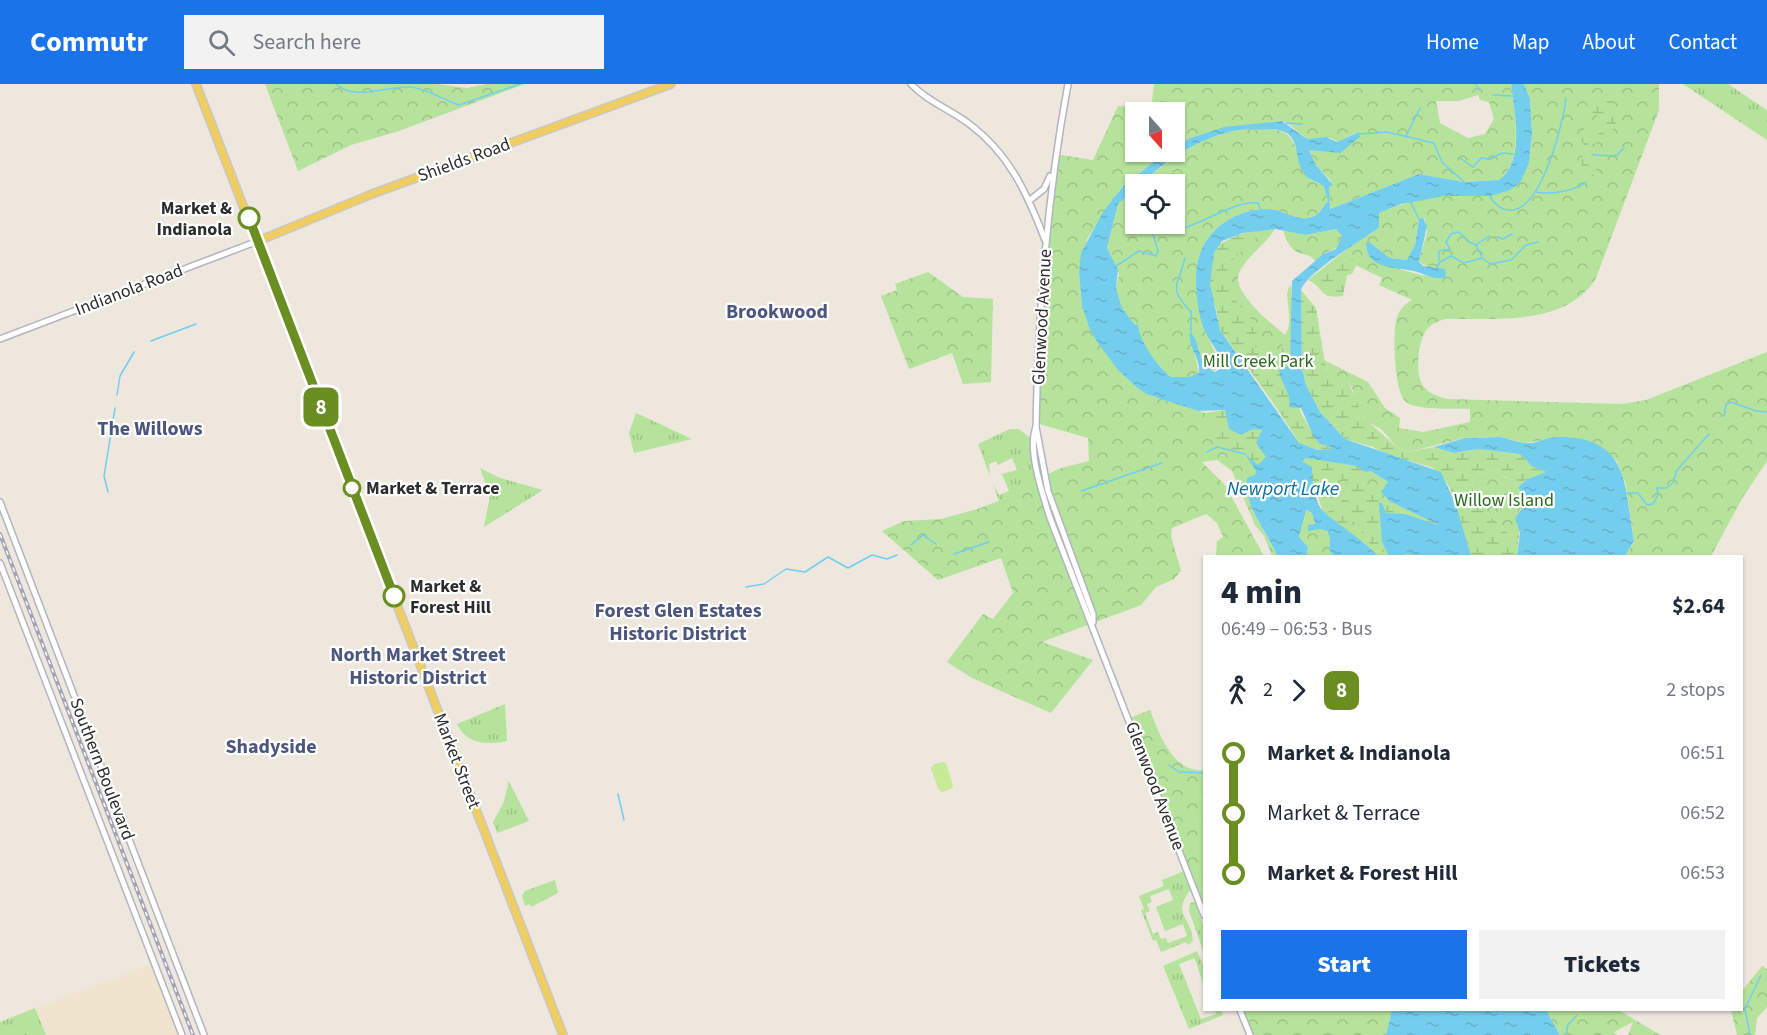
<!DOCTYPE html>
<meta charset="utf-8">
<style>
:root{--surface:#fff;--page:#f2f2f3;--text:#1f2937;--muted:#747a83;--accent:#1a73e8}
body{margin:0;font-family:"Source Sans 3",sans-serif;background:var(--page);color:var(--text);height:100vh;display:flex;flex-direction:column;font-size:22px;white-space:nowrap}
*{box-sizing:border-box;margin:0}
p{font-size:20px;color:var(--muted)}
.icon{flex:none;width:33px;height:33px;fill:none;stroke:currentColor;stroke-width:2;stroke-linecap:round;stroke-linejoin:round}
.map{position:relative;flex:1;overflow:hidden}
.drawer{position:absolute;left:1203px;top:471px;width:540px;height:456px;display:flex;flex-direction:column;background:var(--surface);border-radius:0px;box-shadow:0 2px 4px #0004}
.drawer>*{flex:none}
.badge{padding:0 12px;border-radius:9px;font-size:21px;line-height:39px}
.needle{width:39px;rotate:159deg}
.tools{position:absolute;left:1125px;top:18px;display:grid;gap:12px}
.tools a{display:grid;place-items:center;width:60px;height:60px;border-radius:0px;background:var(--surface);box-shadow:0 2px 4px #0004;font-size:30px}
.map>.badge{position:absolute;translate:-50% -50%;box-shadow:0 0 0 3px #fff}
.legs{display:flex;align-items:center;gap:9px;height:66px;padding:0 18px;font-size:20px}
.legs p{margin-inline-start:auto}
.head{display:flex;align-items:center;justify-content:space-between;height:102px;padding:0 18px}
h1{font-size:33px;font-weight:800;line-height:45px}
.primary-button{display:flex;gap:12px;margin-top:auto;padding:12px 18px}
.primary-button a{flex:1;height:69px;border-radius:0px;background:var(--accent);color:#fff;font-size:24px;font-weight:800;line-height:69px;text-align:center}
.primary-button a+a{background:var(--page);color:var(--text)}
ul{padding:0 18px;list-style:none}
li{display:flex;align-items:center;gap:21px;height:60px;font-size:22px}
li i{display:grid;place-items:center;width:9px;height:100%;margin:0 8px;background:currentColor}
li i::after{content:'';width:15px;height:15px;margin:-8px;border:4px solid;border-radius:50%;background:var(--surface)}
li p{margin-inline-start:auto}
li:first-child i{background:linear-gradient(#0000 50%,currentColor 0)}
li:last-child i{background:linear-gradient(currentColor 50%,#0000 0)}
header{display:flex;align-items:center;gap:36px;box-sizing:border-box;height:84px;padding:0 30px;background:var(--accent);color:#fff}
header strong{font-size:28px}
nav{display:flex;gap:33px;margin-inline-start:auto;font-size:21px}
.search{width:420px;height:54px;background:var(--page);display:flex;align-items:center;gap:15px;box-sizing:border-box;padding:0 21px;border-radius:0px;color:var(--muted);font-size:22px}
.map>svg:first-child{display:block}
.education{fill:#efe4ce}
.grass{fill:url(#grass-tufts);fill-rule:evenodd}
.forest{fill:url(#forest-crowns);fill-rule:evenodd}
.wetland{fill:url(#wetland-marsh)}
.pitch{fill:#c8ea97}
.water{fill:url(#water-ripples);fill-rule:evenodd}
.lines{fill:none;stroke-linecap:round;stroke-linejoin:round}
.stream{stroke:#73ceee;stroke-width:1.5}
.minor-casing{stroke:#b2b5bf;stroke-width:8}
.major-casing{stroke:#c8c8c8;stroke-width:10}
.minor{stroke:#fff;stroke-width:5}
.major{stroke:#f0cd61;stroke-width:7}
.rail-casing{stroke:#a1a4b6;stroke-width:4}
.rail{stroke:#fff;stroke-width:1.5;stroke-dasharray:4.5;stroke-linecap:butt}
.line-1-casing{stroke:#fff;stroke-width:14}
.line-1{stroke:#6b8e23;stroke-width:9}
.stop-1-dot{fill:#fff;stroke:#6b8e23;stroke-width:3}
.labels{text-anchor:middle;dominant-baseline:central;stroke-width:4.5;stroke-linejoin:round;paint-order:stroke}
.street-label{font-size:18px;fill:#2c2c2c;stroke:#fff}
.stop-label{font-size:18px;font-weight:bold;fill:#2c2c2c;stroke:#fff;text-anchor:start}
.park-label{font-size:18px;fill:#2c6a1b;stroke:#fff}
.neighbourhood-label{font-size:20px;font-weight:bold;fill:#4c557d;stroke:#fff}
.water-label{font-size:20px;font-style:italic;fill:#0e6d9d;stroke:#fff}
</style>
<header>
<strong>Commutr</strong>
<div class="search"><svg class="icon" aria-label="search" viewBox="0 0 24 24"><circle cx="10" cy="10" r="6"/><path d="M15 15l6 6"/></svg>Search here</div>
<nav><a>Home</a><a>Map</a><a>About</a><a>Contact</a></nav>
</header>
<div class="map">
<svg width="1767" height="951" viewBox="0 0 1767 951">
<defs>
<pattern id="grass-tufts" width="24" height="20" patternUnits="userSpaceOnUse" patternTransform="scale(1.5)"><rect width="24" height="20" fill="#b5e39b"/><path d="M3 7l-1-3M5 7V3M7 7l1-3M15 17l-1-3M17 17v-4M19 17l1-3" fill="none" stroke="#9cc386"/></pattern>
<pattern id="forest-crowns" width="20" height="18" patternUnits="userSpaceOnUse" patternTransform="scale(1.5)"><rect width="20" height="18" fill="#b5e39b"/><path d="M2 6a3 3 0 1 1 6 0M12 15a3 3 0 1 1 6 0" fill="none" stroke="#9cc386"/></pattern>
<pattern id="wetland-marsh" width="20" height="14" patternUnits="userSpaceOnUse" patternTransform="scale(1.5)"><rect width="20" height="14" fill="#b5e39b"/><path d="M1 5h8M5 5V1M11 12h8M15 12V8" fill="none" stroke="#9cc386"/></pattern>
<pattern id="water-ripples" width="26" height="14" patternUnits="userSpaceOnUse" patternTransform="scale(1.5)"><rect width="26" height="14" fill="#73ceee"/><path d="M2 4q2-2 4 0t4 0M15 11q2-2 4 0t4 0" fill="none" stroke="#64b1cc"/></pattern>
</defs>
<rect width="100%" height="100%" fill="#ede7de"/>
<path class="education" d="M154,879L182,951H46L35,924Z"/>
<g class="grass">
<path d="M1683,0H1728L1767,26V56Z"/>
<path d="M636,329L692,355L634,369L629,349Z"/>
<path d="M1010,345H1019L1030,354L1038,403L999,417L993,400L999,411L1009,407L1002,390L1017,386L1012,374L998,381L996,377L989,380L990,392L978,360Z"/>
<path d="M480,384L500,394L543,406L484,443L490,411Z"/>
<path d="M505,620L507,657C488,661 467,661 457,640Z"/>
<path d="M509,697L529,737L497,749L493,738L503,720Z"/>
<path d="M1184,787L1191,805C1171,831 1191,831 1193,857L1188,861L1186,858L1161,868L1156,856L1153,857L1141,826L1144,825L1139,812L1164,802L1162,796ZM1169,805L1173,816L1156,823L1165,847L1183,840L1187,852L1168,859L1166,854L1161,855L1158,848L1153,850L1145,829L1150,827L1147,820L1152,818L1150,812Z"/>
<path d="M555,796L558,809L531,823L530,820L525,822L522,812L525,807Z"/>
<path d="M1195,818L1204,843V869L1189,827L1190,819Z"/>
<path d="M1197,867L1204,883V903L1195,874L1179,880L1201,935L1216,930L1215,926H1221L1223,931L1189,945L1163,882Z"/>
<path d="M35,924L46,951H0V938Z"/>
</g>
<g class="forest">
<path d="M265,0H437L467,4L487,0H525L399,47L351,61L298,87Z"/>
<path d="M1154,0H1511C1514,28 1525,76 1499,96L1464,98L1419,90L1330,125L1329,103L1331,97L1316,81L1309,66L1353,56L1356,54L1355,49L1338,58L1331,54L1307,55L1286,38L1278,37C1236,45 1214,41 1175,63L1174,28H1136V68H1167L1123,101L1087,155L1079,189L1082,222L1118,286L1135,302L1146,310L1205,329L1238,350L1245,371L1256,384L1255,391L1247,396C1244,422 1267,449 1277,472H1272L1264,452L1255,441L1232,387L1217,376L1202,378L1225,401L1264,472H1216L1217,457L1223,453L1217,439L1206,430L1172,444L1171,452L1181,487L1174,495L1156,503L1141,521L1042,558L1093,576L1051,629L972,594L947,578L983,530L993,535L1013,509L1001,474L938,496L882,447L904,437L941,435L977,425L1040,402L1039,394L1061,384L1089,377L1088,354L1036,339L1044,184L1055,70L1093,76L1118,22L1151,25ZM1478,11L1480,16L1489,18L1494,35L1485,50L1468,54L1440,39L1436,17H1459Z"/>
<path d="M1524,0H1659V26L1596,194C1566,243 1495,234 1445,235C1439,237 1433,239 1428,244C1418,254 1415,287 1422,300C1427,309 1437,312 1447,315L1621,320L1646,316L1767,268V377L1743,413L1711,472H1625L1634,458L1626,401L1617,377L1602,363L1563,353L1525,359L1500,353H1484L1465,354L1408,368L1398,364L1381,345L1366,337L1355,318L1353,306L1348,297L1337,296L1310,269L1368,298L1385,324L1400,334L1399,344L1423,348L1470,338V325C1454,324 1418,327 1406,318C1394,309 1392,247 1397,233C1400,225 1405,220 1412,216L1379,201L1382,194L1355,181L1347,165L1376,146L1379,129C1401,119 1428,112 1452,112C1473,112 1488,113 1508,107L1530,72L1532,49L1530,15ZM1425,135L1427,148L1419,178L1446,193C1435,197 1380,181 1371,173C1368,170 1367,167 1366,164L1369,158L1390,174L1408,176L1415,161L1418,138Z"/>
<path d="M1272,45C1301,48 1294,75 1308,93C1312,98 1319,98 1324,103L1328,117C1321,124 1319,132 1308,134C1293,136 1282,125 1268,125C1229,125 1196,153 1196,193C1196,218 1203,241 1213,264C1216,271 1222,274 1223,283L1212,287L1197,267L1196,259L1194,267L1199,289L1188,293H1171C1158,283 1138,256 1138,240L1135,241L1122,224L1116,204L1119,190L1107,164L1118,120L1135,105L1136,140H1174V100H1141C1168,76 1201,52 1239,46C1250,44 1261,47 1272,45Z"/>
<path d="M1275,145C1266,160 1245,174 1239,189C1231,208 1272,240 1285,251C1296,235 1281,209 1291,201L1293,232L1290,282L1279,286L1265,279L1261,266L1257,263L1247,283L1219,244V160L1260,146Z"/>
<path d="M1336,145L1342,152L1338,163L1325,169L1316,178C1305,163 1293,179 1283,146L1306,151Z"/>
<path d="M928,188L963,213L993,215L991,298L963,300L952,269L909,285L881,212L897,206L895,200Z"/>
<path d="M1305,374L1356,382L1366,388L1371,387L1388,398V402L1383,404C1392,426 1378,452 1389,472H1378L1363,458L1323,428Z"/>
<path d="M1490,386C1506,392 1526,403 1526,422L1515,434L1520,445L1518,458H1515C1510,451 1491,431 1484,428L1485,416L1474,407L1472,394Z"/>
<path d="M1305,426L1312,429L1315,440L1308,441L1325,446L1330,452L1329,466L1334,472H1307L1308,463L1299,453Z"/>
<path d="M1150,626C1159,650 1173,689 1204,686V831L1130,634Z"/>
<path d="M1762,882L1767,885V923L1757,934L1755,951H1737L1731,926H1742V907Z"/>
<path d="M1248,926H1392L1386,951H1250L1241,928Z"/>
<path d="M1546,926H1619L1660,951H1628L1633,938L1614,948L1617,951H1560Z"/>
</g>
<g class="wetland">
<path d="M1597,13H1607L1615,20C1623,40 1608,57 1590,61L1596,77V89L1586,98L1580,93L1584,61L1579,53L1585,44L1593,53L1604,46L1603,42L1597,40L1601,35L1587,24L1589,16Z"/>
<path d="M1263,146C1253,157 1239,167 1230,180C1214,206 1250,225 1256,245C1257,251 1255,258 1255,264L1259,263C1266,275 1264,282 1279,286L1281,284L1283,250L1288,253L1290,287L1301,329L1318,358L1331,363L1330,366H1318L1299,359C1276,320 1247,283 1221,247C1217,242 1218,231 1216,225C1199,177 1212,151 1263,146Z"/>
<path d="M1347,165L1356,182L1352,190L1347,191L1343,212C1319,216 1324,203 1308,196Z"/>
<path d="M1301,206L1316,224L1326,286L1348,297L1363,333L1398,364L1408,368L1434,363L1454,369L1478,365L1519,370L1526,374L1531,382L1547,388L1525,397L1518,403L1506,393L1490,386L1472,394L1474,407L1486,418L1484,428C1491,431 1510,451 1515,458H1518L1517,472H1471C1451,446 1464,402 1431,383L1382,369L1373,363L1345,355L1320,328L1306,301L1302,284Z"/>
<path d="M1245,313L1284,383L1253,392L1256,384L1243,369L1217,364L1214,337L1205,329L1225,326Z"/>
<path d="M1303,375L1372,385L1377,390L1371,387L1364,388L1369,407L1440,441L1446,472H1389L1386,466C1360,462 1365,445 1351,435L1343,441L1378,472L1326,429C1337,423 1346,415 1349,402L1336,387H1325L1315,407L1309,411Z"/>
</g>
<path class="pitch" d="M943,678L946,679L953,702L951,705L942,708L938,705L931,684L934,680Z"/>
<g class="water">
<path d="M1511,0H1524L1530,15L1532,49L1529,79L1520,99L1508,107L1490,112H1445L1401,120L1379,129V143L1376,146C1361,156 1305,190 1301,206L1302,284L1306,301L1320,328L1345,355L1441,388L1456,421L1471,472H1447V469L1446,472L1405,470L1402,472H1389L1382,458L1379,419H1382L1386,429L1405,430L1441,442L1389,417L1381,408L1388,398L1371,387L1366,388L1356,382L1305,374L1303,378L1312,383C1312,394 1314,419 1324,428C1341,443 1362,455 1378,472H1334L1329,466L1330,454L1327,447L1321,445L1308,447V441L1315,440L1312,429L1306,426L1299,453L1308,463L1307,472H1277C1267,447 1243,422 1247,394L1255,391L1256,387L1245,370L1258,381L1266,373L1256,359L1262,346L1253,345L1241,351L1229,345L1225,326L1198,327L1146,310L1135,302L1118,286L1098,259L1090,246L1082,222L1079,189L1081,169L1103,128L1124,101L1164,70L1174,68L1175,63L1191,54L1224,43L1282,37L1307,55L1326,53L1337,58L1359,48L1360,53L1340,69L1309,66L1316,81L1333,101L1329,103L1330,125L1419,90L1464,98L1499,96C1526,76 1514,28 1511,0ZM1272,45C1305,48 1291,73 1305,91C1310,97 1318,97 1324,103L1328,117C1321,124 1320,132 1308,134C1293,136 1282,125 1268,125C1229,125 1196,153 1196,193C1196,211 1198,235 1207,251C1212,261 1222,272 1223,283L1215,288C1196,280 1201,257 1190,248C1187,262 1201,275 1199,289L1188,293H1171C1158,283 1139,257 1138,240L1135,241L1122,224L1116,204L1118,186L1107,164L1118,120L1135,105L1136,100H1141C1167,75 1202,52 1239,46C1250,44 1261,47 1272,45ZM1275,145L1306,151L1336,145L1342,152L1336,165L1323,170L1292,197L1290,281L1279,286C1281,302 1292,308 1289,323L1301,324L1314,353L1320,360L1331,363L1330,366H1318L1299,359L1220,246L1210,200L1214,169L1222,157L1243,149Z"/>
<path d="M1423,134L1427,142L1419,178L1423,182L1445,185L1446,193C1436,197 1424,190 1414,187C1396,183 1366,186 1366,159L1369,158L1390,174L1407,176L1415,161L1419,135Z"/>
<path d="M1500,353C1511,355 1520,360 1532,359C1541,357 1549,353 1559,353C1632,353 1624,405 1634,457L1625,472H1517L1520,449L1515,434L1527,418L1518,403L1528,395L1546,388L1531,382L1525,374L1519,370L1478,365L1454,369L1434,363L1465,354Z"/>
<path d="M1392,926H1546L1560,951H1386Z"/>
</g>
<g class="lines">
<g class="stream">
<path d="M336,0C355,18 388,1 410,3C426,4 443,16 459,21L520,0"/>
<path d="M1476,0L1479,6"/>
<path d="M1493,11L1513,12"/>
<path d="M1286,39L1302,40"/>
<path d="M1360,50L1387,48L1434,59L1442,78L1464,98"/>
<path d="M1406,52L1420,24"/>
<path d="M1594,71L1616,72L1624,64"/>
<path d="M1460,74L1473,83L1481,74L1490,75L1502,69L1513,70"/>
<path d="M1536,108C1550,111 1575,107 1586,98"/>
<path d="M1174,112L1182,122"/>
<path d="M1490,112C1494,120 1502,127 1512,126C1542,124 1563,40 1566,14"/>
<path d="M1410,117L1419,135"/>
<path d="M1155,140C1177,163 1228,114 1258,119L1261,127"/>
<path d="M1497,153L1503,155L1512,150"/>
<path d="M1476,161L1482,173"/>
<path d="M1185,174C1178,204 1167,202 1191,228V248"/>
<path d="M1439,176V167L1450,165L1446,158L1451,150L1459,148L1469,158L1476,161L1489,152"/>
<path d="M1116,182L1139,167L1156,172L1158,167L1153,150L1156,143"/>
<path d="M1437,183L1440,178L1451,172L1464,179L1482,174L1490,180L1511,176L1526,161L1538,158"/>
<path d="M151,257L196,240"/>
<path d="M117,311L120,292L134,268"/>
<path d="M1724,332L1726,320L1731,318L1756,327L1767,328"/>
<path d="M1207,368L1217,363L1245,370"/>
<path d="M1081,407L1162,379"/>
<path d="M108,408L104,392L115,324"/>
<path d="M1627,409H1638L1647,421L1653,420L1658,411L1657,404H1666L1673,399L1677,386L1709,350"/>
<path d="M911,461L923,451L936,460"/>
<path d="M954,470L989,458"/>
<path d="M746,503L764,500L786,485L805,488L828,473L848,484L872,471L887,475L897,471"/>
<path d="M1169,681L1179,688L1204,689"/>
<path d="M618,710L624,736"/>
<path d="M1566,951L1568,941L1577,931"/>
<path d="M1750,951L1745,925L1761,891"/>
</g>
<defs>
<g id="minor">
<path d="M911,0C927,17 949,25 968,39C1009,69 1027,109 1045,156"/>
<path d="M1068,0C1047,113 1038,228 1036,343C1027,366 1043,411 1050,434L1204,831"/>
<path d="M1030,116L1044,105L1050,92"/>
<path d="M0,255L258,157"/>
<path d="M1036,343L1048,407L1093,530V538"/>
<path d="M0,418L204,951"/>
<path d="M0,479L182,951"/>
<path d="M1240,926L1250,951"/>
</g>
<g id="major">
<path d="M196,0L563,951"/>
<path d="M258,157L372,110L671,0"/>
</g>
</defs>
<use href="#minor" class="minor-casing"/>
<use href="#major" class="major-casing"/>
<use href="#minor" class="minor"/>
<use href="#major" class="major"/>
<defs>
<path id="rail" d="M0,450L193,951"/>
</defs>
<use href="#rail" class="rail-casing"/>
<use href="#rail" class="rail"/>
</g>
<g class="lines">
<defs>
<path id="line-1" d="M249,134L394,512"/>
</defs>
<use href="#line-1" class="line-1-casing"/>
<use href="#line-1" class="line-1"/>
</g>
<g class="stop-1-dot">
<circle cx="249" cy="134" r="10"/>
<circle cx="352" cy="404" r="8"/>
<circle cx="394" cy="512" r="10"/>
</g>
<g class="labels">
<g class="street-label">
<text transform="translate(464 76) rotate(-20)">Shields Road</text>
<text transform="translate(129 206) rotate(-21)">Indianola Road</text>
<text transform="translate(1042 233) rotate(-87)">Glenwood Avenue</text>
<text transform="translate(457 677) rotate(69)">Market Street</text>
<text transform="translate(102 685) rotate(69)">Southern Boulevard</text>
<text transform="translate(1155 702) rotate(69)">Glenwood Avenue</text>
</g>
<g class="stop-label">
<text x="232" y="124" text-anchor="end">Market &amp;<tspan x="232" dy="21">Indianola</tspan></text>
<text x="366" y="404">Market &amp; Terrace</text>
<text x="410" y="502">Market &amp;<tspan x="410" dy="21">Forest Hill</tspan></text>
</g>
<g class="park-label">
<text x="1258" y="277">Mill Creek Park</text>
<text x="1504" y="416">Willow Island</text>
</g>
<g class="neighbourhood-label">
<text x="777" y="228">Brookwood</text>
<text x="150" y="345">The Willows</text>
<text x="678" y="527">Forest Glen Estates<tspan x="678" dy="23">Historic District</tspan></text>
<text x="418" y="571">North Market Street<tspan x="418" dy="23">Historic District</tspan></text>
<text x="271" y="663">Shadyside</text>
</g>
<g class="water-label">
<text x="1283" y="405">Newport Lake</text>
</g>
</g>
</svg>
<div class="tools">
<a><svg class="needle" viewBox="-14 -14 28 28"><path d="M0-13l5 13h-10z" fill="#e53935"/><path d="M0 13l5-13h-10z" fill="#747a83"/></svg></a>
<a><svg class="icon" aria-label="locate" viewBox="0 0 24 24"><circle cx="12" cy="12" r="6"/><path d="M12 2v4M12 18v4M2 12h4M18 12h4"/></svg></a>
</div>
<b class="badge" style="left:321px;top:323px;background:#6b8e23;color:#fff">8</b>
<section class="drawer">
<div class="head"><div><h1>4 min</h1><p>06:49 – 06:53 · Bus</p></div><b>$2.64</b></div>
<div class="legs"><svg class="icon" aria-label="walk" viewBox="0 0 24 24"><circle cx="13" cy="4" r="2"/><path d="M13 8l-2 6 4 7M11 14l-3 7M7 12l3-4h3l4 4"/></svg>2<svg class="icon" aria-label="forward" viewBox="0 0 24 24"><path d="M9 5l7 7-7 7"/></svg><b class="badge" style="background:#6b8e23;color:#fff">8</b><p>2 stops</p></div>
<ul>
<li><i style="color:#6b8e23"></i><b>Market &amp; Indianola</b><p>06:51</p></li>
<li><i style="color:#6b8e23"></i><span>Market &amp; Terrace</span><p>06:52</p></li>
<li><i style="color:#6b8e23"></i><b>Market &amp; Forest Hill</b><p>06:53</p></li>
</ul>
<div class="primary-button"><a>Start</a><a>Tickets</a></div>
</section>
</div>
